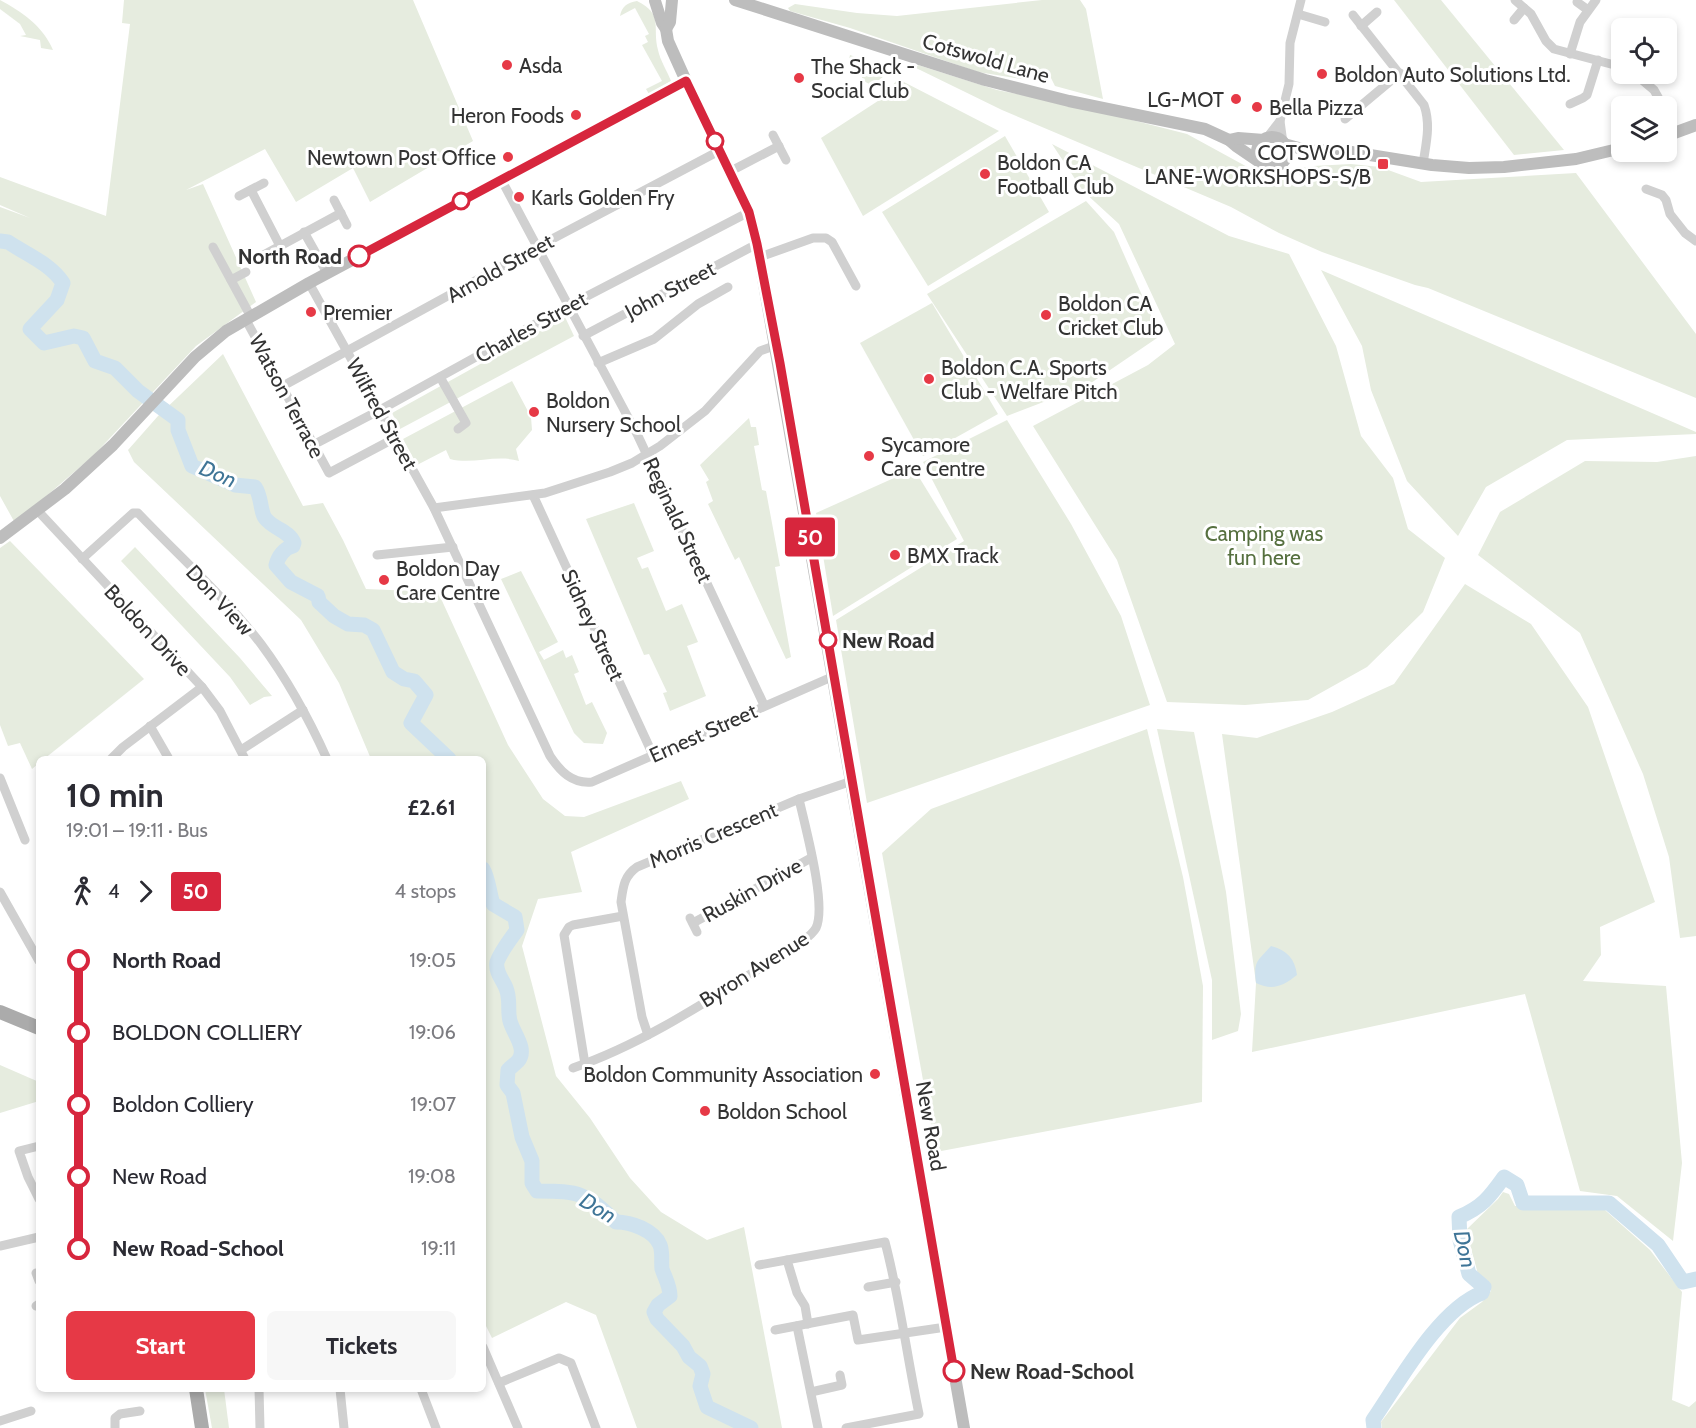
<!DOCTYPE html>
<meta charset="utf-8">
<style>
:root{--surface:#fff;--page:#f7f7f7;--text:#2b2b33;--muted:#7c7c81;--accent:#e63946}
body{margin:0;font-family:Cabin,sans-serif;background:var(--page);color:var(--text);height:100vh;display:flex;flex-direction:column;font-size:22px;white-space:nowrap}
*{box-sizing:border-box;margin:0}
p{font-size:20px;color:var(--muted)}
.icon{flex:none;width:33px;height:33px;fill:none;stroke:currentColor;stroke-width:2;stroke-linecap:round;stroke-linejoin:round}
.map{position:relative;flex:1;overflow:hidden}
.details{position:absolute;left:36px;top:756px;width:450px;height:636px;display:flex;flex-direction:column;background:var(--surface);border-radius:9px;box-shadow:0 3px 9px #0003}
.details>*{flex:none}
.badge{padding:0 12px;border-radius:4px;font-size:21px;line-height:39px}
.controls{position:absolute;left:1611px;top:18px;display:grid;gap:12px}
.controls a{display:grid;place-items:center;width:66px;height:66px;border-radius:9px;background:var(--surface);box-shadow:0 3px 9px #0003;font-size:30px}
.map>.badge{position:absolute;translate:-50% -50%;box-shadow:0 0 0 3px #fff}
.legs{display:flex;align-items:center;gap:9px;height:66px;padding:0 30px;font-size:20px}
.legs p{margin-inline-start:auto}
.overview{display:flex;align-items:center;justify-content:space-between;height:102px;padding:0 30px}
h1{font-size:33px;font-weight:800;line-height:45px}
.button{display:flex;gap:12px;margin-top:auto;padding:12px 30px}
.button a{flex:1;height:69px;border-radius:9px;background:var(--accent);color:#fff;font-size:24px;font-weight:800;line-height:69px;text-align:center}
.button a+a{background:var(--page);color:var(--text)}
ul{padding:0 30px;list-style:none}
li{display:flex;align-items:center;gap:21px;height:72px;font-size:22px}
li i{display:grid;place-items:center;width:9px;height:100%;margin:0 8px;background:currentColor}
li i::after{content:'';width:15px;height:15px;margin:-8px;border:4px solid;border-radius:50%;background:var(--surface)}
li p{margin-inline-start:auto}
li:first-child i{background:linear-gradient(#0000 50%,currentColor 0)}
li:last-child i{background:linear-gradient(currentColor 50%,#0000 0)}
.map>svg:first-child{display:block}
.green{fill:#e6ecdf}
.water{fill:#cfe2ee}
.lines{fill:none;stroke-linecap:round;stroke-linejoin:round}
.river{stroke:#cfe2ee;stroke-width:15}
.street{stroke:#d0d0d0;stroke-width:9}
.secondary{stroke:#bdbdbd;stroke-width:12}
.primary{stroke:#ababab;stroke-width:14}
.line-1-casing{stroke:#fff;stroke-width:14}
.line-1{stroke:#d7263d;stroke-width:9}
.poi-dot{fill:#e63946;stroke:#fff;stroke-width:2}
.stop-1-dot{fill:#fff;stroke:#d7263d;stroke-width:3}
.labels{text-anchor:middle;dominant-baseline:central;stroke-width:6;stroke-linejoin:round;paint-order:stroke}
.street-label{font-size:21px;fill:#333;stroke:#fff}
.poi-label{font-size:21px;fill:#333;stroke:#fff;text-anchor:start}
.stop-label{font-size:21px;font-weight:bold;fill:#333;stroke:#fff;text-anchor:start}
.park-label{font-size:21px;fill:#56703f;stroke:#fff}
.water-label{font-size:22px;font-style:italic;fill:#3f7597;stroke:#fff}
</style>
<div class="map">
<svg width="1696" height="1428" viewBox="0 0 1696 1428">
<rect width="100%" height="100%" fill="#fff"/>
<g class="green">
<path d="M0,0C22,12 43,26 53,50L41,48L40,40L20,36L26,35L20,24L0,9Z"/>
<path d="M124,0H413L473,141L370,202L353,168L296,202L265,149L186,190L203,184L256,302L196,346L94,455L15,523L0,496V207L30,218L0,205V177L106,216L130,24L122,23Z"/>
<path d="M1042,0H1080L1086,9L1103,99L1055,86L1050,76L1038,75L1027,80L978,72L850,28L790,11L788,8L795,4L857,13L897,16Z"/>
<path d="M1394,0H1441L1564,150L1514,155Z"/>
<path d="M637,1C664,14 652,27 658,50C660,60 667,71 671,81L649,94L646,89L662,81L642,45L648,42L645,36L649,34L635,8L620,16C622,6 627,3 637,1Z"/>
<path d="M850,55L887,68L882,78L871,85L862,80V74L849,59Z"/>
<path d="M918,65L997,90L1073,105L1187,134L1262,175C1275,174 1281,177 1290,185L1302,180L1297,169L1313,166L1351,164L1380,167L1421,182L1576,173L1696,334V398L1428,288L1415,285L1322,252L1279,233L1231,207L1002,110L916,68Z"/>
<path d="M898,79L999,131L863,216L821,138L881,99Z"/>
<path d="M1005,136L1049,212L928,286L882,212Z"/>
<path d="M1052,144L1229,236L1289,254L1336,346L1361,436L1393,478L1408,529L1445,558L1423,612L1367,667L1308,700L1245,705L1167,702L1117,560L1033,426L1148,365L1175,344L1119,224L1083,191Z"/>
<path d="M1086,201L1114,232L1160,336L1088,385L1007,416L927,294Z"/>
<path d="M1321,270L1696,432V434L1567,440L1486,487L1458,536L1407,481L1371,390L1362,346Z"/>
<path d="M932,303L998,414L923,456L860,343Z"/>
<path d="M565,317L574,336L400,429L392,413Z"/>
<path d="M223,354L303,506L323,503L343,540L366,589L438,592L508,745L543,799L565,816L584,817L681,781L689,799L571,852L582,892L538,899L522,946L556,1076L590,1118L630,1178L661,1212L707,1240L744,1227L782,1428H637L596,1315L566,1302L492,1338L483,1320V759H371L339,683L301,620L134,462L128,450L158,416Z"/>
<path d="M512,381L531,417L532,430L516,449L519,461C496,454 473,465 450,459L446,450L417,465L403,439Z"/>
<path d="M749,418L751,427H756L759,445L754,446L762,490L766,491L780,566L775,567L791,657L786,659L739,557L735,560L708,504L713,501L706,482L709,480L700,465Z"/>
<path d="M1007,420L1071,524L1121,616L1150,705L867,803L836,620L964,541L923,462Z"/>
<path d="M1696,456V936L1680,938L1669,857L1643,774L1580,633L1478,555L1500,512L1585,461L1657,462Z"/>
<path d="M914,469L957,539L833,616L816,513Z"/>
<path d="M634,503L654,551L637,558L642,569L648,567L666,611L682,604L698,642L687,646L706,696L670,711L663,693L667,692L649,654L644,655L586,519Z"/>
<path d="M10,541L144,679L44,759H39V763L32,769L20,743L8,746L0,725V548Z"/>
<path d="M135,547L240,658L272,696L264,697L250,705L230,677L121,561Z"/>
<path d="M521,571L558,642L539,652L544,660L563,650L566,658L572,655L579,672L574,674L586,705L592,702L607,733L603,744L584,743L574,733L501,579Z"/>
<path d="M1465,584L1531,624L1588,707L1655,902L1600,927L1601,955L1583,981L1666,986L1682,1163L1673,1241L1617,1196L1580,1191L1525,994L1252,1052L1256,983L1222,734L1257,738L1332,712L1394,684Z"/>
<path d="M1147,729L1183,877L1203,986L1202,1102L936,1152L882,853L931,809Z"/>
<path d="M1157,729L1194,732L1226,892L1241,1014L1238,1031L1212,1040V980Z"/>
<path d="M0,1065L39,1082V1101L0,1113Z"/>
<path d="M1503,1192L1509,1194L1515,1206L1605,1210L1650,1250L1682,1292L1672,1400L1689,1407L1696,1401V1428H1382L1381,1422L1460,1318L1482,1302L1491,1291L1488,1281L1478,1274L1466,1230L1498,1199Z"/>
<path d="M205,1389H224L229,1428H212Z"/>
</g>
<path class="water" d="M1271,946C1287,950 1295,959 1297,975C1283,986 1273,991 1256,983C1253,960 1258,961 1271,946Z"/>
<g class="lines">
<g class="river">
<path d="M0,241L8,242C26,254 51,264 63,283L57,300L30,329L44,343L74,336L83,338L95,361L115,368L138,391L178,420V430L192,466L235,485L255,487C262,497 260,511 265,518C273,529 289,530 294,543L293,546C284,548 278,557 276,565L291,582L318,596L319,602L334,616L348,624L364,625L373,630L393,672L404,679L414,681L426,695L411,723L449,759"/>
<path d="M483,869C489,880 489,892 493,904L515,917L517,930C510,940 501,951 497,962C495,972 503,980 506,988C511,1000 507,1010 510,1021C513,1033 528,1049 518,1061C515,1064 511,1067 508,1070L507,1085L513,1093L522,1137L532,1161V1183L537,1191C580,1191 586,1193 616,1222C631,1222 654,1230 660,1245C663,1253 661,1261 662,1269C665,1278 670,1286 670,1296L658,1305L654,1312L657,1319L683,1346L689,1357L700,1366L703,1374L700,1386L707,1407L751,1428"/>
<path d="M1374,1428L1373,1420C1399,1382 1439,1309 1482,1293L1484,1287L1469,1274L1460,1240L1459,1217C1482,1207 1489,1198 1504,1177L1517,1185L1523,1203H1609L1658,1245L1683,1282L1696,1279"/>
</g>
<g class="street">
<path d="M1515,0L1531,14L1546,41L1554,49L1622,67"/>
<path d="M1577,2L1588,10"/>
<path d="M1298,14L1325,22"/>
<path d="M1353,15L1424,105C1431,125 1426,143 1423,164"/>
<path d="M1514,20L1524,8"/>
<path d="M1361,26L1377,12"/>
<path d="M1570,54L1580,22L1596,0"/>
<path d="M1635,74L1654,90L1663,106"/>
<path d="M1570,104L1583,98L1587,95L1598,60"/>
<path d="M1666,114L1673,134"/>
<path d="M1345,119L1400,73"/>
<path d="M773,135L786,160"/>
<path d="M1266,139L1280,121"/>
<path d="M1283,143L1280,121L1289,84L1290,43L1301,0"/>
<path d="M729,172L779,146"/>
<path d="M501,179L638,436L764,705"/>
<path d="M1646,189L1662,195L1666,200L1670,214L1685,233L1696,241"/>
<path d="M251,190L280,246"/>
<path d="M239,196L264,183"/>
<path d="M334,200L347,225"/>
<path d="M304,232L327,273"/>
<path d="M213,247L251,317"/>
<path d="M760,257L813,238H826L832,242L856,286"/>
<path d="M258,258L341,213"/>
<path d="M231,280L246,272"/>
<path d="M309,283L434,508L550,756C560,771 572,784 592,782L834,676"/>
<path d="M246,320L329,473L395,438"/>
<path d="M583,336L757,244"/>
<path d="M598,363L654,339L698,304L728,287"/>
<path d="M440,377L466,423L458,429"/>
<path d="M281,387L537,247L719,151"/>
<path d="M313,445L380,410L568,306L749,212"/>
<path d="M533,495L653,755"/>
<path d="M434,508L545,493L610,472L632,463L660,446L705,411L760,351L777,345"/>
<path d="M38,511L202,687L220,711L245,759"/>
<path d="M377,555L453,547"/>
<path d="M82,559L133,513H138C179,556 225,597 261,644C287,679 309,719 327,759"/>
<path d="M150,726L169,759"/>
<path d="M241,750L303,710"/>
<path d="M111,759L123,747L202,687"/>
<path d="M0,778L25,840"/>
<path d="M0,892L39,961"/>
<path d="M690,918L697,932"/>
<path d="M693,923L811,858"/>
<path d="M648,1035L642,1017L621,902C623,887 624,876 637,867L799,799L852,781"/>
<path d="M585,1064L564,935L569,927L573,925L623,916"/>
<path d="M573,1068C654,1040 726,988 799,944C805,939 812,935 816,928C827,905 805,826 799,799"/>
<path d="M39,1146L19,1151L28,1177L39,1199"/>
<path d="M0,1246L39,1237"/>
<path d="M787,1260L797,1293L805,1306L808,1324"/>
<path d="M759,1265L885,1242C900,1299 907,1357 919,1414L846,1428"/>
<path d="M36,1273L39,1281"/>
<path d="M868,1287L896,1282"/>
<path d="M36,1306L39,1304"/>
<path d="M797,1326L818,1428"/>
<path d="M775,1330L853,1315L858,1340L946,1327"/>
<path d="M483,1347L518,1428"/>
<path d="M499,1383L559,1358L571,1363L596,1428"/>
<path d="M259,1389L260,1428"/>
<path d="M340,1389L344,1428"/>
<path d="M421,1389L436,1428"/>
<path d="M811,1392L842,1385L840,1375"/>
<path d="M0,1421L31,1411"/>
<path d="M115,1428V1418L120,1414L140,1411"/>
</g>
<g class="secondary">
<path d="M735,0L985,80L1069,101L1205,129L1229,140L1236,146L1261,163"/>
<path d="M655,1L662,23L666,29L668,41L686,81L749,212L757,244L964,1428"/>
<path d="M666,29L670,22L672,0"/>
<path d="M1666,136L1696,125"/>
<circle cx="1272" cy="152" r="15"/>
<path d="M1229,140L1238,138L1264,140"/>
<path d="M1284,144L1310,151L1339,150L1432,165L1469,168L1504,167L1576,159L1622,148"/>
<path d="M0,538L65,489L113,445L195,357L226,331L309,283L686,81"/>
</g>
<g class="primary">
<path d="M0,1012L39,1028"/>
<path d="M196,1389L202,1428"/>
</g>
</g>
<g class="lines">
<defs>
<path id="line-1" d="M359,256L686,81L749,212L757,244L780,363L954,1371"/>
</defs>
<use href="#line-1" class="line-1-casing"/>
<use href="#line-1" class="line-1"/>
</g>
<g class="poi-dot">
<circle cx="507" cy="65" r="6"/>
<circle cx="1322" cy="74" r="6"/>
<circle cx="799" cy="78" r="6"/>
<circle cx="1236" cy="99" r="6"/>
<circle cx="1257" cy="107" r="6"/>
<circle cx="576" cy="115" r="6"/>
<circle cx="508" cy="157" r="6"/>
<rect x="1377" y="158" width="12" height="12" rx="3"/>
<circle cx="985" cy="174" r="6"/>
<circle cx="519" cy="197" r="6"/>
<circle cx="311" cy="312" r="6"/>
<circle cx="1046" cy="315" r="6"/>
<circle cx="929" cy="379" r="6"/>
<circle cx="534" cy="412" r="6"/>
<circle cx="869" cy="456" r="6"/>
<circle cx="895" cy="555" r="6"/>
<circle cx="384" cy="580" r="6"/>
<circle cx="875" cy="1074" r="6"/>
<circle cx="705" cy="1111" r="6"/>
</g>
<g class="stop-1-dot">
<circle cx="715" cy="141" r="8"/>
<circle cx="461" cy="201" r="8"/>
<circle cx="359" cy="256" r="10"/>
<circle cx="828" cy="640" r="8"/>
<circle cx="954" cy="1371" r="10"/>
</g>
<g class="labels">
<g class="street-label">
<text transform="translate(986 58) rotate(16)">Cotswold Lane</text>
<text transform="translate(500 268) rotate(-29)">Arnold Street</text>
<text transform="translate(670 290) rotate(-28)">John Street</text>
<text transform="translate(531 327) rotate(-29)">Charles Street</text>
<text transform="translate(287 396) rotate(62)">Watson Terrace</text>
<text transform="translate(382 414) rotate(61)">Wilfred Street</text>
<text transform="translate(678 520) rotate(65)">Reginald Street</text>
<text transform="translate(220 600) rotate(47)">Don View</text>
<text transform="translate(593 625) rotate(65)">Sidney Street</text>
<text transform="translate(148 630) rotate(47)">Boldon Drive</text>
<text transform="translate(703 733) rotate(-24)">Ernest Street</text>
<text transform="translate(713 835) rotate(-23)">Morris Crescent</text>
<text transform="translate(752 890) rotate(-29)">Ruskin Drive</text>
<text transform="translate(754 969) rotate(-32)">Byron Avenue</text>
<text transform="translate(931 1126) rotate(80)">New Road</text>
</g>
<g class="poi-label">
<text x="519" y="65">Asda</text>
<text x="811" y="66">The Shack -<tspan x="811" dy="24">Social Club</tspan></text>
<text x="1334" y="74">Boldon Auto Solutions Ltd.</text>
<text x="1224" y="99" text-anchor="end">LG-MOT</text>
<text x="1269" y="107">Bella Pizza</text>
<text x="564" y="115" text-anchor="end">Heron Foods</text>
<text x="1371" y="152" text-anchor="end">COTSWOLD<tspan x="1371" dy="24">LANE-WORKSHOPS-S/B</tspan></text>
<text x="496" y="157" text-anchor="end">Newtown Post Office</text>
<text x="997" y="162">Boldon CA<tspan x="997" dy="24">Football Club</tspan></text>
<text x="531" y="197">Karls Golden Fry</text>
<text x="1058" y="303">Boldon CA<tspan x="1058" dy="24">Cricket Club</tspan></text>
<text x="323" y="312">Premier</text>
<text x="941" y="367">Boldon C.A. Sports<tspan x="941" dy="24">Club - Welfare Pitch</tspan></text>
<text x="546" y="400">Boldon<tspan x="546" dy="24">Nursery School</tspan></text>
<text x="881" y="444">Sycamore<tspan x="881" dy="24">Care Centre</tspan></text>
<text x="907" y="555">BMX Track</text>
<text x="396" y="568">Boldon Day<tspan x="396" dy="24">Care Centre</tspan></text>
<text x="863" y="1074" text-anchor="end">Boldon Community Association</text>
<text x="717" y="1111">Boldon School</text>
</g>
<g class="stop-label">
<text x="342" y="256" text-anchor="end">North Road</text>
<text x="842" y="640">New Road</text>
<text x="970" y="1371">New Road-School</text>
</g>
<g class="park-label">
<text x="1264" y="533">Camping was<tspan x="1264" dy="24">fun here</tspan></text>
</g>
<g class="water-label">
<text transform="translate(218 474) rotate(23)">Don</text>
<text transform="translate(598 1208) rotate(31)">Don</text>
<text transform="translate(1465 1249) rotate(77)">Don</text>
</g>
</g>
</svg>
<div class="controls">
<a><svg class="icon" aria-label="locate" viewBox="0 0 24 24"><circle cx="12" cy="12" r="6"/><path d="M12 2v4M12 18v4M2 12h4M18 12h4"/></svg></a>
<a><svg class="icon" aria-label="layers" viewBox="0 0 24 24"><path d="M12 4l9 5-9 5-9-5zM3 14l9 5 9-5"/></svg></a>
</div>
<b class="badge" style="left:810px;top:537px;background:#d7263d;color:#fff">50</b>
<section class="details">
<div class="overview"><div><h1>10 min</h1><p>19:01 – 19:11 · Bus</p></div><b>£2.61</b></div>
<div class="legs"><svg class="icon" aria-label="walk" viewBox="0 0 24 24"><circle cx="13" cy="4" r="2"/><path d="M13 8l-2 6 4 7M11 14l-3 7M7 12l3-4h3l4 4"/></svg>4<svg class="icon" aria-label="forward" viewBox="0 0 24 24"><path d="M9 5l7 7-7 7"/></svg><b class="badge" style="background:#d7263d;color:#fff">50</b><p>4 stops</p></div>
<ul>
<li><i style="color:#d7263d"></i><b>North Road</b><p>19:05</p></li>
<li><i style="color:#d7263d"></i><span>BOLDON COLLIERY</span><p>19:06</p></li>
<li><i style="color:#d7263d"></i><span>Boldon Colliery</span><p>19:07</p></li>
<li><i style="color:#d7263d"></i><span>New Road</span><p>19:08</p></li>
<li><i style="color:#d7263d"></i><b>New Road-School</b><p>19:11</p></li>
</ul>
<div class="button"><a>Start</a><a>Tickets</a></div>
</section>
</div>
